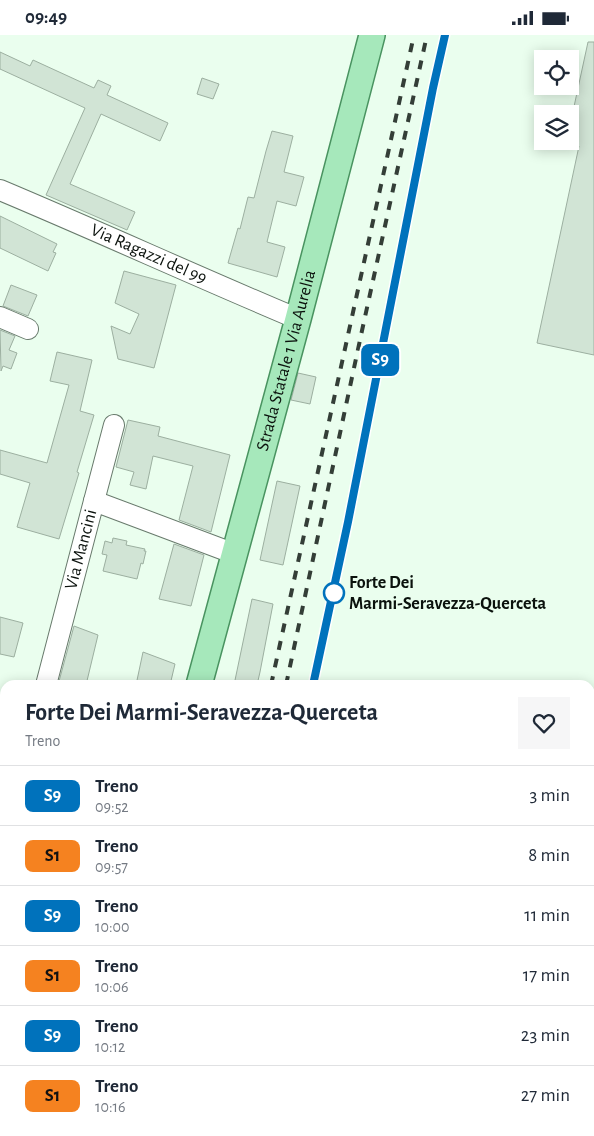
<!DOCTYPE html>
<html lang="it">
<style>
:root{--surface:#fff;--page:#f6f6f7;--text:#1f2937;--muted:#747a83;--line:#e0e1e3}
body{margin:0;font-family:"Alegreya Sans",sans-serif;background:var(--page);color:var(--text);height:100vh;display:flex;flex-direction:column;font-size:19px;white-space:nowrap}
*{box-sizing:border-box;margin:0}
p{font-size:16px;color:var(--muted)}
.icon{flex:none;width:28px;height:28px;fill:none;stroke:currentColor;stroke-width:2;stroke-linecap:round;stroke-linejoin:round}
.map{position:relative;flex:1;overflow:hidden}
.side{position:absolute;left:0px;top:645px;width:595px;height:456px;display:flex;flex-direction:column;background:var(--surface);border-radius:15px 15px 0 0;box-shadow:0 2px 12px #0003}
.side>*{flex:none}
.badge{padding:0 10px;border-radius:8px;font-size:18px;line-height:32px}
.fabs{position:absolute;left:534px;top:15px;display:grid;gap:10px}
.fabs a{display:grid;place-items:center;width:45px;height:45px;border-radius:0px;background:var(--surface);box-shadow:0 2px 12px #0003;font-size:25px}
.map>.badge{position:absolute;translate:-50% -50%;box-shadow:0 0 0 2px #fff}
.round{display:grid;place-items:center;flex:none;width:52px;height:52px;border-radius:0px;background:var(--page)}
.head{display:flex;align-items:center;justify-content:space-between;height:85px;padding:0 25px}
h1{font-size:24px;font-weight:700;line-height:38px}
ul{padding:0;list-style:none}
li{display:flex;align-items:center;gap:15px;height:60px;padding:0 25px;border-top:1px solid var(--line)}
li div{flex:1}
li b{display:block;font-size:19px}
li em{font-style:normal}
li .badge{min-width:55px;font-weight:700;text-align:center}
.status{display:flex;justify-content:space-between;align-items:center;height:35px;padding:0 25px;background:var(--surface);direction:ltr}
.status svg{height:14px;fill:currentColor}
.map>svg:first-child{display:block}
.building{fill:#d1e4d5;stroke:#9cafa0}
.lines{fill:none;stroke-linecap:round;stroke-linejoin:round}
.minor-casing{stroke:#687a6c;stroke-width:22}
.major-casing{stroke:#499360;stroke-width:28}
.minor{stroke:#fff;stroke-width:20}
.major{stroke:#a6e8bb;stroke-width:25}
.rail{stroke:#343e37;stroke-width:4;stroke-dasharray:9 9;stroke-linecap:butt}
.line-casing{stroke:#fff;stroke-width:11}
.line{stroke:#0072bc;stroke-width:8}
.stop-dot{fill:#fff;stroke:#0072bc;stroke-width:2.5}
.labels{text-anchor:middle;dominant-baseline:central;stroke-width:4.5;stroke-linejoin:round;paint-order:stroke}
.street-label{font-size:18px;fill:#0b120d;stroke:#eafeee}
.stop-label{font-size:18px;font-weight:bold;fill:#0b120d;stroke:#eafeee;text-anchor:start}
</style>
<div class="status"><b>09:49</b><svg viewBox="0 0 49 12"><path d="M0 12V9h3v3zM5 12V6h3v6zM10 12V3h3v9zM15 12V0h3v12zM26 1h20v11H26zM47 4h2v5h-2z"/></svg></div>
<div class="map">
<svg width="594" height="1101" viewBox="0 0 594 1101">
<rect width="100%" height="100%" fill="#eafeee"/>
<g class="building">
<path d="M588,7H594V320L537,308L579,111L570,109V90Z"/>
<path d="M0,17L30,31L33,25L94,53L98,45L111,51L107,60L168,88L160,106L101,79L70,149L135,177L127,195L46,160L85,73L0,34Z"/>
<path d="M202,43L219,49L213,64L197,59Z"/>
<path d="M272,96L293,101L284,137L304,142L296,171L277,166L267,207L285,212L277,242L228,228L238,193L240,194L248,162L254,163L266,116Z"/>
<path d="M0,181L57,209L53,217L56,218L48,236L0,213Z"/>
<path d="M124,236L176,250L154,333L118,324L111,291L130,299L139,279L115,268Z"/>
<path d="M11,250L37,260L28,281L3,271Z"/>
<path d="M0,295L15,301L9,315L17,318L11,334L3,331L1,336Z"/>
<path d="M57,317L92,325L80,376L94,380L77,437L79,438L59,504L17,492L30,448L0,439V415L47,428L69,350L50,346Z"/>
<path d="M298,338L316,342L310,369L291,365Z"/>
<path d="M128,385L160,392L158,401L230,420L211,497L179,485L193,431L153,421L146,454L130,450L134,437L116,432Z"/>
<path d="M277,446L300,451L283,530L260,525Z"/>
<path d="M113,503L127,506L126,510L145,514L144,516H146L143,529L141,528L137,544L103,536L107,520L102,519L105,506L112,508Z"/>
<path d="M174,509L204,520L191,571L159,564Z"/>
<path d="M252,564L273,569L260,637L257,650H234Z"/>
<path d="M0,582L23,588L14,622L0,619Z"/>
<path d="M74,591L98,600L86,650H58Z"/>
<path d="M143,617L175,629L170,650H136Z"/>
</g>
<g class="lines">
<defs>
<g id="minor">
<path id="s1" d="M0,155C100,197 198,242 298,284"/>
<path d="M0,282L28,294"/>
<path d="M94,466L114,390"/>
<path id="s2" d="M46,650L94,466L235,519"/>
<path d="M3,819L5,810"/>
<path d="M590,958L594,959"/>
<path d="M214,1101L215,1096"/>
<path d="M523,1101L525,1096"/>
</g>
<g id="major">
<path id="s3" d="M199,650L298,284L372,0"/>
<path d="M80,1101L81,1096"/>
</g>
</defs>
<use href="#minor" class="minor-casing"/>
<use href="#major" class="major-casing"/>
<use href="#minor" class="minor"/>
<use href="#major" class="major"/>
<g class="rail">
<path d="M271,650L414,0"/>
<path d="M286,650L363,291L427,0"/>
<path d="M313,650L348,487L433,53L445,0"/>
<path d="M176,1101L177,1096"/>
<path d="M184,1101L186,1096"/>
</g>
</g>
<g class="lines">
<defs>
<path id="line" d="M313,650L348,487L433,53L445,0"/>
</defs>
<use href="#line" class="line-casing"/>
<use href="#line" class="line"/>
</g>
<circle class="stop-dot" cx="334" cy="558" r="10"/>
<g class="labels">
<g class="street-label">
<text stroke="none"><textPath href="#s1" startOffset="162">Via Ragazzi del 99</textPath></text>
<text stroke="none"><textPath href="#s3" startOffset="336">Strada Statale 1 Via Aurelia</textPath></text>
<text stroke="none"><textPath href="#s2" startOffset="140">Via Mancini</textPath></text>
</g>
<g class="stop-label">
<text x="349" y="548">Forte Dei<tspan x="349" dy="21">Marmi-Seravezza-Querceta</tspan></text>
</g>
</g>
</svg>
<div class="fabs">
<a><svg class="icon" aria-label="locate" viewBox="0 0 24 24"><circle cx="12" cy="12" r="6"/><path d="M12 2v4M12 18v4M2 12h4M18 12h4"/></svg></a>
<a><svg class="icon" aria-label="layers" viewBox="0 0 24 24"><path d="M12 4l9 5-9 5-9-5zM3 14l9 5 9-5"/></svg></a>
</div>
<b class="badge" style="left:380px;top:325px;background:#0072bc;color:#fff">S9</b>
<section class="side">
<div class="head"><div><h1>Forte Dei Marmi-Seravezza-Querceta</h1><p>Treno</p></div><a class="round"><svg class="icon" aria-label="heart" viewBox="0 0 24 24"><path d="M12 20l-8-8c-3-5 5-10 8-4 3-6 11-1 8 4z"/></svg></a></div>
<ul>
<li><span class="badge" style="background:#0072bc;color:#fff">S9</span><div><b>Treno</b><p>09:52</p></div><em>3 min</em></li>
<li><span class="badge" style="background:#f58220;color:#111">S1</span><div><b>Treno</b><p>09:57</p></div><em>8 min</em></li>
<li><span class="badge" style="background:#0072bc;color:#fff">S9</span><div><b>Treno</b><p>10:00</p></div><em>11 min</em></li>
<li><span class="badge" style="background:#f58220;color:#111">S1</span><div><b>Treno</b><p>10:06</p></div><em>17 min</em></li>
<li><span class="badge" style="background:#0072bc;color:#fff">S9</span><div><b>Treno</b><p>10:12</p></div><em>23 min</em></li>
<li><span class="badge" style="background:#f58220;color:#111">S1</span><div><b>Treno</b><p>10:16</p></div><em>27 min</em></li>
</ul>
</section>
</div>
